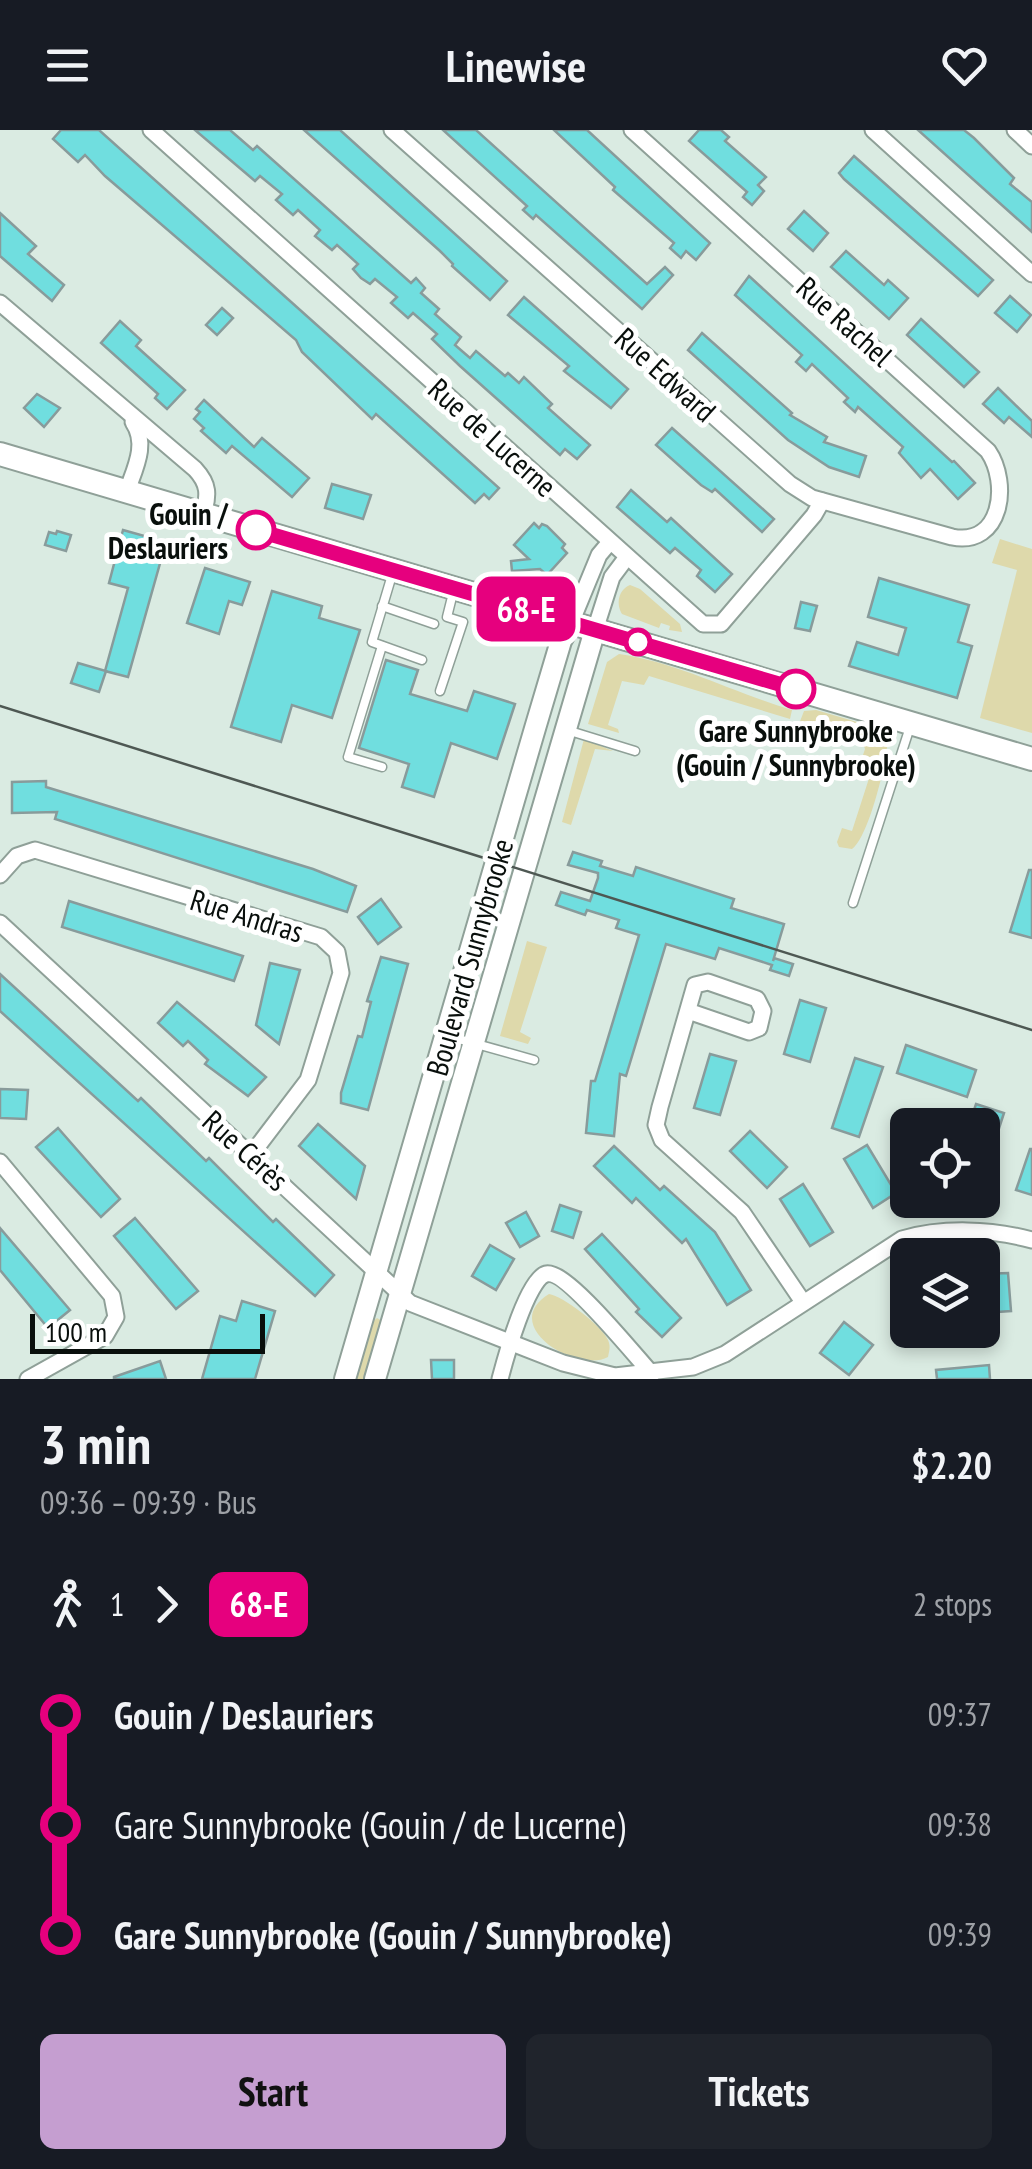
<!DOCTYPE html>
<meta charset="utf-8">
<style>
:root{--surface:#171b24;--page:#20242c;--text:#f1f3f6;--muted:#9ea1a6;--accent:#c59ed0}
body{margin:0;font-family:"PT Sans Narrow",sans-serif;background:var(--page);color:var(--text);height:100vh;display:flex;flex-direction:column;font-size:38px;white-space:nowrap}
*{box-sizing:border-box;margin:0}
p{font-size:32px;color:var(--muted)}
.icon{flex:none;width:55px;height:55px;fill:none;stroke:currentColor;stroke-width:2;stroke-linecap:round;stroke-linejoin:round}
.map{position:relative;height:1249px;overflow:hidden}
.details{display:flex;flex-direction:column;background:var(--surface);flex:1}
.details>*{flex:none}
.badge{padding:0 20px;border-radius:15px;font-size:35px;line-height:65px}
.tools{position:absolute;left:890px;top:978px;display:grid;gap:20px}
.tools a{display:grid;place-items:center;width:110px;height:110px;border-radius:15px;background:var(--surface);box-shadow:0 5px 15px #0003;font-size:50px}
.scale{position:absolute;left:30px;bottom:25px;width:235px;box-sizing:border-box;padding-left:10px;border:5px solid #090f0c;border-top:0;font-size:28px;line-height:35px;white-space:nowrap;color:#090f0c;-webkit-text-stroke:8px #fff;paint-order:stroke}
.map>.badge{position:absolute;translate:-50% -50%;box-shadow:0 0 0 5px #fff}
.legs{display:flex;align-items:center;gap:15px;height:110px;padding:0 40px;font-size:32px}
.legs p{margin-inline-start:auto}
.overview{display:flex;align-items:center;justify-content:space-between;height:170px;padding:0 40px}
h1{font-size:55px;font-weight:700;line-height:75px}
.button{display:flex;gap:20px;margin-top:auto;padding:20px 40px}
.button a{flex:1;height:115px;border-radius:15px;background:var(--accent);color:#111;font-size:40px;font-weight:700;line-height:115px;text-align:center}
.button a+a{background:var(--page);color:var(--text)}
ul{padding:0 40px;list-style:none}
li{display:flex;align-items:center;gap:35px;height:110px;font-size:38px}
li i{display:grid;place-items:center;width:15px;height:100%;margin:0 12px;background:currentColor}
li i::after{content:'';width:25px;height:25px;margin:-12px;border:8px solid;border-radius:50%;background:var(--surface)}
li p{margin-inline-start:auto}
li:first-child i{background:linear-gradient(#0000 50%,currentColor 0)}
li:last-child i{background:linear-gradient(currentColor 50%,#0000 0)}
header{display:flex;justify-content:space-between;align-items:center;height:130px;padding:0 40px;background:var(--surface);font-size:45px;font-weight:700}
.map>svg:first-child{display:block}
.green{fill:#ded9ab}
.building{fill:#70dedf;stroke:#889b9b;stroke-width:2.5}
.lines{fill:none;stroke-linecap:round;stroke-linejoin:round}
.service-casing{stroke:#8fa098;stroke-width:11}
.minor-casing{stroke:#8fa098;stroke-width:19}
.tertiary-casing{stroke:#8fa098;stroke-width:24}
.secondary-casing{stroke:#8fa098;stroke-width:26}
.service{stroke:#fff;stroke-width:8}
.minor{stroke:#fff;stroke-width:15}
.tertiary{stroke:#fff;stroke-width:20}
.secondary{stroke:#fff;stroke-width:22}
.tram{stroke:#4e5853;stroke-width:2.5}
.line-1-casing{stroke:#fff;stroke-width:22}
.line-1{stroke:#e6007e;stroke-width:15}
.stop-1-dot{fill:#fff;stroke:#e6007e;stroke-width:5}
.labels{text-anchor:middle;dominant-baseline:central;stroke-width:10;stroke-linejoin:round;paint-order:stroke}
.street-label{font-size:30px;fill:#090f0c;stroke:#fff}
.stop-label{font-size:30px;font-weight:bold;fill:#090f0c;stroke:#fff;text-anchor:end}
</style>
<header><svg class="icon" aria-label="menu" viewBox="0 0 24 24"><path d="M4 6h16M4 12h16M4 18h16"/></svg>Linewise<svg class="icon" aria-label="heart" viewBox="0 0 24 24"><path d="M12 20l-8-8c-3-5 5-10 8-4 3-6 11-1 8 4z"/></svg></header>
<div class="map">
<svg width="1032" height="1249" viewBox="0 0 1032 1249">
<rect width="100%" height="100%" fill="#daebe2"/>
<g class="green">
<path d="M1000,409L1032,419V603L980,588L1017,440L992,433Z"/>
<path d="M630,455L640,459L680,494L682,502L669,500L670,496L661,493L659,498L622,484C616,474 618,460 630,455Z"/>
<path d="M619,524C680,533 734,563 792,580L790,589L649,546L644,555L622,551L608,595L618,599L619,603L588,594L607,532Z"/>
<path d="M816,580L881,599L888,606C888,628 869,707 852,719L839,717L837,712L842,698L852,701L873,636L861,631L865,619L863,614L799,594L804,581Z"/>
<path d="M584,609L613,621L595,619L571,695L562,692Z"/>
<path d="M527,811L547,817L520,902L531,908L528,914L500,906Z"/>
<path d="M549,1164C563,1166 602,1196 608,1210C611,1217 609,1221 608,1227C578,1244 497,1196 549,1164Z"/>
<path d="M377,1188L382,1191L365,1249H355L371,1193Z"/>
</g>
<g class="building">
<path d="M61,0H99L499,358L489,369L484,364L475,373L376,284L372,289L302,222L296,210L105,46L85,25L78,32L53,9Z"/>
<path d="M195,0H230L253,20L257,16L411,153L416,148L425,158L421,163L439,179L435,184L461,207L455,215L470,228L476,221L505,246L508,243L519,253L524,247L552,274L548,278L590,315L577,329L565,319L560,325L460,236L432,209L437,204L413,183L408,188L391,173L397,167L375,149L370,154L361,148L353,139L358,134L337,115L332,120L315,106L320,100L298,80L293,85L276,70L282,64L260,46L255,51Z"/>
<path d="M304,0H340L507,151L490,170L452,136L453,134L440,121Z"/>
<path d="M443,0H476L647,154L665,137L673,145L642,179L536,85L533,89L523,80L527,76Z"/>
<path d="M554,0H587L710,113L696,130L686,121L681,128L670,118L674,113L613,60L615,57Z"/>
<path d="M699,0H721L729,7L725,11L766,47L758,55L764,61L752,75L743,67L747,62L689,11Z"/>
<path d="M918,0H964L974,8L1014,48L1010,54L1032,72V102Z"/>
<path d="M854,26L993,150L978,166L844,49L839,43Z"/>
<path d="M804,81L828,103L813,121L788,99Z"/>
<path d="M0,83L36,116L28,124L64,155L52,171L0,126Z"/>
<path d="M846,121L884,155L888,150L908,168L889,189L831,137Z"/>
<path d="M749,146L952,332L954,331L975,353L958,369L930,339L921,348L899,323L903,317L858,277L855,282L844,272L848,268L812,234L806,241L796,232L802,225L735,165Z"/>
<path d="M1010,166L1031,185L1017,202L995,183Z"/>
<path d="M524,167L628,259L611,278L564,241L569,236L508,185Z"/>
<path d="M222,178L233,188L217,205L206,195Z"/>
<path d="M921,189L979,242L964,257L907,205Z"/>
<path d="M120,191L141,210L136,216L185,260L167,279L155,268L158,264L101,213Z"/>
<path d="M702,203L792,283L790,285L827,307L824,312L866,326L859,347L829,337L788,310L688,220Z"/>
<path d="M998,258L1032,291V307L1009,287L1004,293L983,274Z"/>
<path d="M37,264L60,278L44,297L24,278Z"/>
<path d="M204,270L254,317L262,308L309,348L292,367L232,316L226,323L201,301L204,298L194,289L200,282L196,279Z"/>
<path d="M672,298L774,389L762,402L715,359L712,362L701,355L656,315Z"/>
<path d="M332,354L371,365L363,389L325,378Z"/>
<path d="M631,360L667,392L671,388L732,444L715,462L697,446L701,440L675,418L670,423L617,377Z"/>
<path d="M534,393L539,398L542,394L547,396L565,414L562,418L567,423L547,445L540,439L512,441L511,431L529,429L514,415Z"/>
<path d="M123,400L166,412L128,547L105,541L128,458L109,453Z"/>
<path d="M57,401L71,405L66,421L45,415L49,402L56,404Z"/>
<path d="M205,438L250,452L242,475L229,471L219,504L187,493Z"/>
<path d="M879,448L969,475L958,512L972,516L957,568L849,536L857,512L898,525L906,498L868,487Z"/>
<path d="M272,461L322,476L319,488L360,500L332,588L292,575L281,612L231,597Z"/>
<path d="M801,472L817,476L810,501L795,498Z"/>
<path d="M386,530L418,540L410,564L467,581L474,561L515,574L497,629L451,613L434,667L402,657L409,634L359,618Z"/>
<path d="M78,533L106,541L99,562L71,553Z"/>
<path d="M46,651V657L313,739L356,756L347,782L55,689L57,682L12,683V652Z"/>
<path d="M573,722L602,731L600,736L633,746L636,737L734,769L731,778L784,794L773,831L774,828L793,834L789,846L770,840L772,835L719,818L715,829L666,814L626,946L620,944L614,1006L586,1003L591,951H595L639,805L616,798L619,790L587,780L585,785L556,775L561,762L590,771L598,748V743L568,735Z"/>
<path d="M1029,740H1032V808L1010,802Z"/>
<path d="M381,769L401,797L378,814L358,787Z"/>
<path d="M69,771L243,826L234,851L62,797Z"/>
<path d="M381,827L408,834L368,980L341,973V963L358,906L362,907L371,872L367,871Z"/>
<path d="M270,833L300,840L279,914L256,895Z"/>
<path d="M0,844L138,971L141,968L206,1031L209,1028L273,1092L276,1089L334,1145L315,1166L0,881Z"/>
<path d="M800,870L826,878L810,932L784,924Z"/>
<path d="M177,872L266,947L248,966L205,934L208,930L188,911L183,916L158,893Z"/>
<path d="M906,915L976,940L967,967L897,943Z"/>
<path d="M710,924L736,931L720,985L694,978Z"/>
<path d="M855,928L883,937L859,1007L832,998Z"/>
<path d="M0,959L28,960L26,989L0,988Z"/>
<path d="M976,974L1004,983L985,1041L982,995H969Z"/>
<path d="M318,994L365,1036L356,1069L299,1016Z"/>
<path d="M58,998L120,1069L101,1087L36,1017Z"/>
<path d="M750,1001L787,1037L767,1058L730,1021Z"/>
<path d="M867,1015L896,1063L873,1078L844,1029Z"/>
<path d="M614,1016L660,1060L664,1056L715,1102L751,1160L727,1175L686,1109L682,1113L636,1068L632,1073L594,1036Z"/>
<path d="M1030,1019H1032V1065L1016,1060Z"/>
<path d="M803,1054L833,1102L810,1116L780,1069Z"/>
<path d="M560,1075L581,1082L573,1108L552,1101Z"/>
<path d="M526,1082L539,1106L520,1117L506,1093Z"/>
<path d="M135,1088L198,1161L176,1179L114,1106Z"/>
<path d="M0,1098L70,1180L48,1198L0,1140Z"/>
<path d="M602,1104L681,1188L662,1207L636,1182L639,1179L585,1119Z"/>
<path d="M490,1115L514,1129L496,1160L472,1146Z"/>
<path d="M1008,1143L1011,1181L982,1183V1144Z"/>
<path d="M908,1156V1195L895,1196L892,1157Z"/>
<path d="M242,1171L275,1181L255,1249H202L220,1186L236,1191Z"/>
<path d="M844,1192L873,1215L849,1245L820,1223Z"/>
<path d="M431,1230H454V1249H432Z"/>
<path d="M160,1231L166,1249H114V1247Z"/>
<path d="M989,1235L990,1249H937L936,1240Z"/>
</g>
<g class="lines">
<defs>
<g id="service">
<path d="M392,445L372,512L422,530"/>
<path d="M382,476L434,494"/>
<path d="M382,516L348,627L382,637"/>
<path d="M440,561L463,492L447,487L453,463"/>
<path d="M570,601L635,621"/>
<path d="M853,773L910,597"/>
<path d="M448,906L534,930"/>
</g>
<g id="minor">
<path d="M151,0L703,494H721L814,385L822,371"/>
<path d="M392,0L790,354L812,368L952,407C1002,417 1010,353 988,321L632,0"/>
<path d="M873,0L1032,144"/>
<path d="M1015,0L1032,16"/>
<path d="M0,173L195,339C209,354 209,365 203,384"/>
<path d="M127,361C135,338 148,314 133,292"/>
<path d="M571,493L599,425L610,412"/>
<path d="M595,500L612,447L627,427"/>
<path d="M0,745L17,726L35,720L321,807L337,822L341,843L308,950L251,1025"/>
<path d="M0,793L410,1173L563,1233L615,1246L693,1237L725,1224L902,1109C943,1097 991,1099 1032,1110"/>
<path d="M688,881L749,902L759,898L763,881L757,869L708,852L695,855L660,977L656,995L662,1010L742,1082L803,1172"/>
<path d="M0,1032L112,1166L116,1187L105,1206L28,1249"/>
<path d="M500,1249C505,1230 527,1149 546,1144C566,1139 636,1227 652,1244"/>
</g>
<g id="tertiary">
<path d="M345,1249L536,595L561,511L571,493"/>
<path d="M375,1249L595,500"/>
</g>
<path id="secondary" d="M0,324L1032,629"/>
</defs>
<use href="#service" class="service-casing"/>
<use href="#minor" class="minor-casing"/>
<use href="#tertiary" class="tertiary-casing"/>
<use href="#secondary" class="secondary-casing"/>
<use href="#service" class="service"/>
<use href="#minor" class="minor"/>
<use href="#tertiary" class="tertiary"/>
<use href="#secondary" class="secondary"/>
<path class="tram" d="M0,576L1032,900"/>
</g>
<g class="lines">
<defs>
<path id="line-1" d="M256,400L796,559"/>
</defs>
<use href="#line-1" class="line-1-casing"/>
<use href="#line-1" class="line-1"/>
</g>
<g class="stop-1-dot">
<circle cx="256" cy="400" r="18"/>
<circle cx="638" cy="512" r="12"/>
<circle cx="796" cy="559" r="18"/>
</g>
<g class="labels">
<g class="street-label">
<text transform="translate(845 191) rotate(42)">Rue Rachel</text>
<text transform="translate(666 244) rotate(42)">Rue Edward</text>
<text transform="translate(493 307) rotate(42)">Rue de Lucerne</text>
<text transform="translate(247 785) rotate(17)">Rue Andras</text>
<text transform="translate(469 827) rotate(-74)">Boulevard Sunnybrooke</text>
<text transform="translate(246 1020) rotate(42)">Rue Cérès</text>
</g>
<g class="stop-label">
<text x="228" y="383">Gouin /<tspan x="228" dy="34">Deslauriers</tspan></text>
<text x="796" y="600" text-anchor="middle">Gare Sunnybrooke<tspan x="796" dy="34">(Gouin / Sunnybrooke)</tspan></text>
</g>
</g>
</svg>
<div class="tools">
<a><svg class="icon" aria-label="locate" viewBox="0 0 24 24"><circle cx="12" cy="12" r="6"/><path d="M12 2v4M12 18v4M2 12h4M18 12h4"/></svg></a>
<a><svg class="icon" aria-label="layers" viewBox="0 0 24 24"><path d="M12 4l9 5-9 5-9-5zM3 14l9 5 9-5"/></svg></a>
</div>
<div class="scale">100 m</div>
<b class="badge" style="left:526px;top:479px;background:#e6007e;color:#fff">68-E</b>
</div>
<section class="details">
<div class="overview"><div><h1>3 min</h1><p>09:36 – 09:39 · Bus</p></div><b>$2.20</b></div>
<div class="legs"><svg class="icon" aria-label="walk" viewBox="0 0 24 24"><circle cx="13" cy="4" r="2"/><path d="M13 8l-2 6 4 7M11 14l-3 7M7 12l3-4h3l4 4"/></svg>1<svg class="icon" aria-label="forward" viewBox="0 0 24 24"><path d="M9 5l7 7-7 7"/></svg><b class="badge" style="background:#e6007e;color:#fff">68-E</b><p>2 stops</p></div>
<ul>
<li><i style="color:#e6007e"></i><b>Gouin / Deslauriers</b><p>09:37</p></li>
<li><i style="color:#e6007e"></i><span>Gare Sunnybrooke (Gouin / de Lucerne)</span><p>09:38</p></li>
<li><i style="color:#e6007e"></i><b>Gare Sunnybrooke (Gouin / Sunnybrooke)</b><p>09:39</p></li>
</ul>
<div class="button"><a>Start</a><a>Tickets</a></div>
</section>
